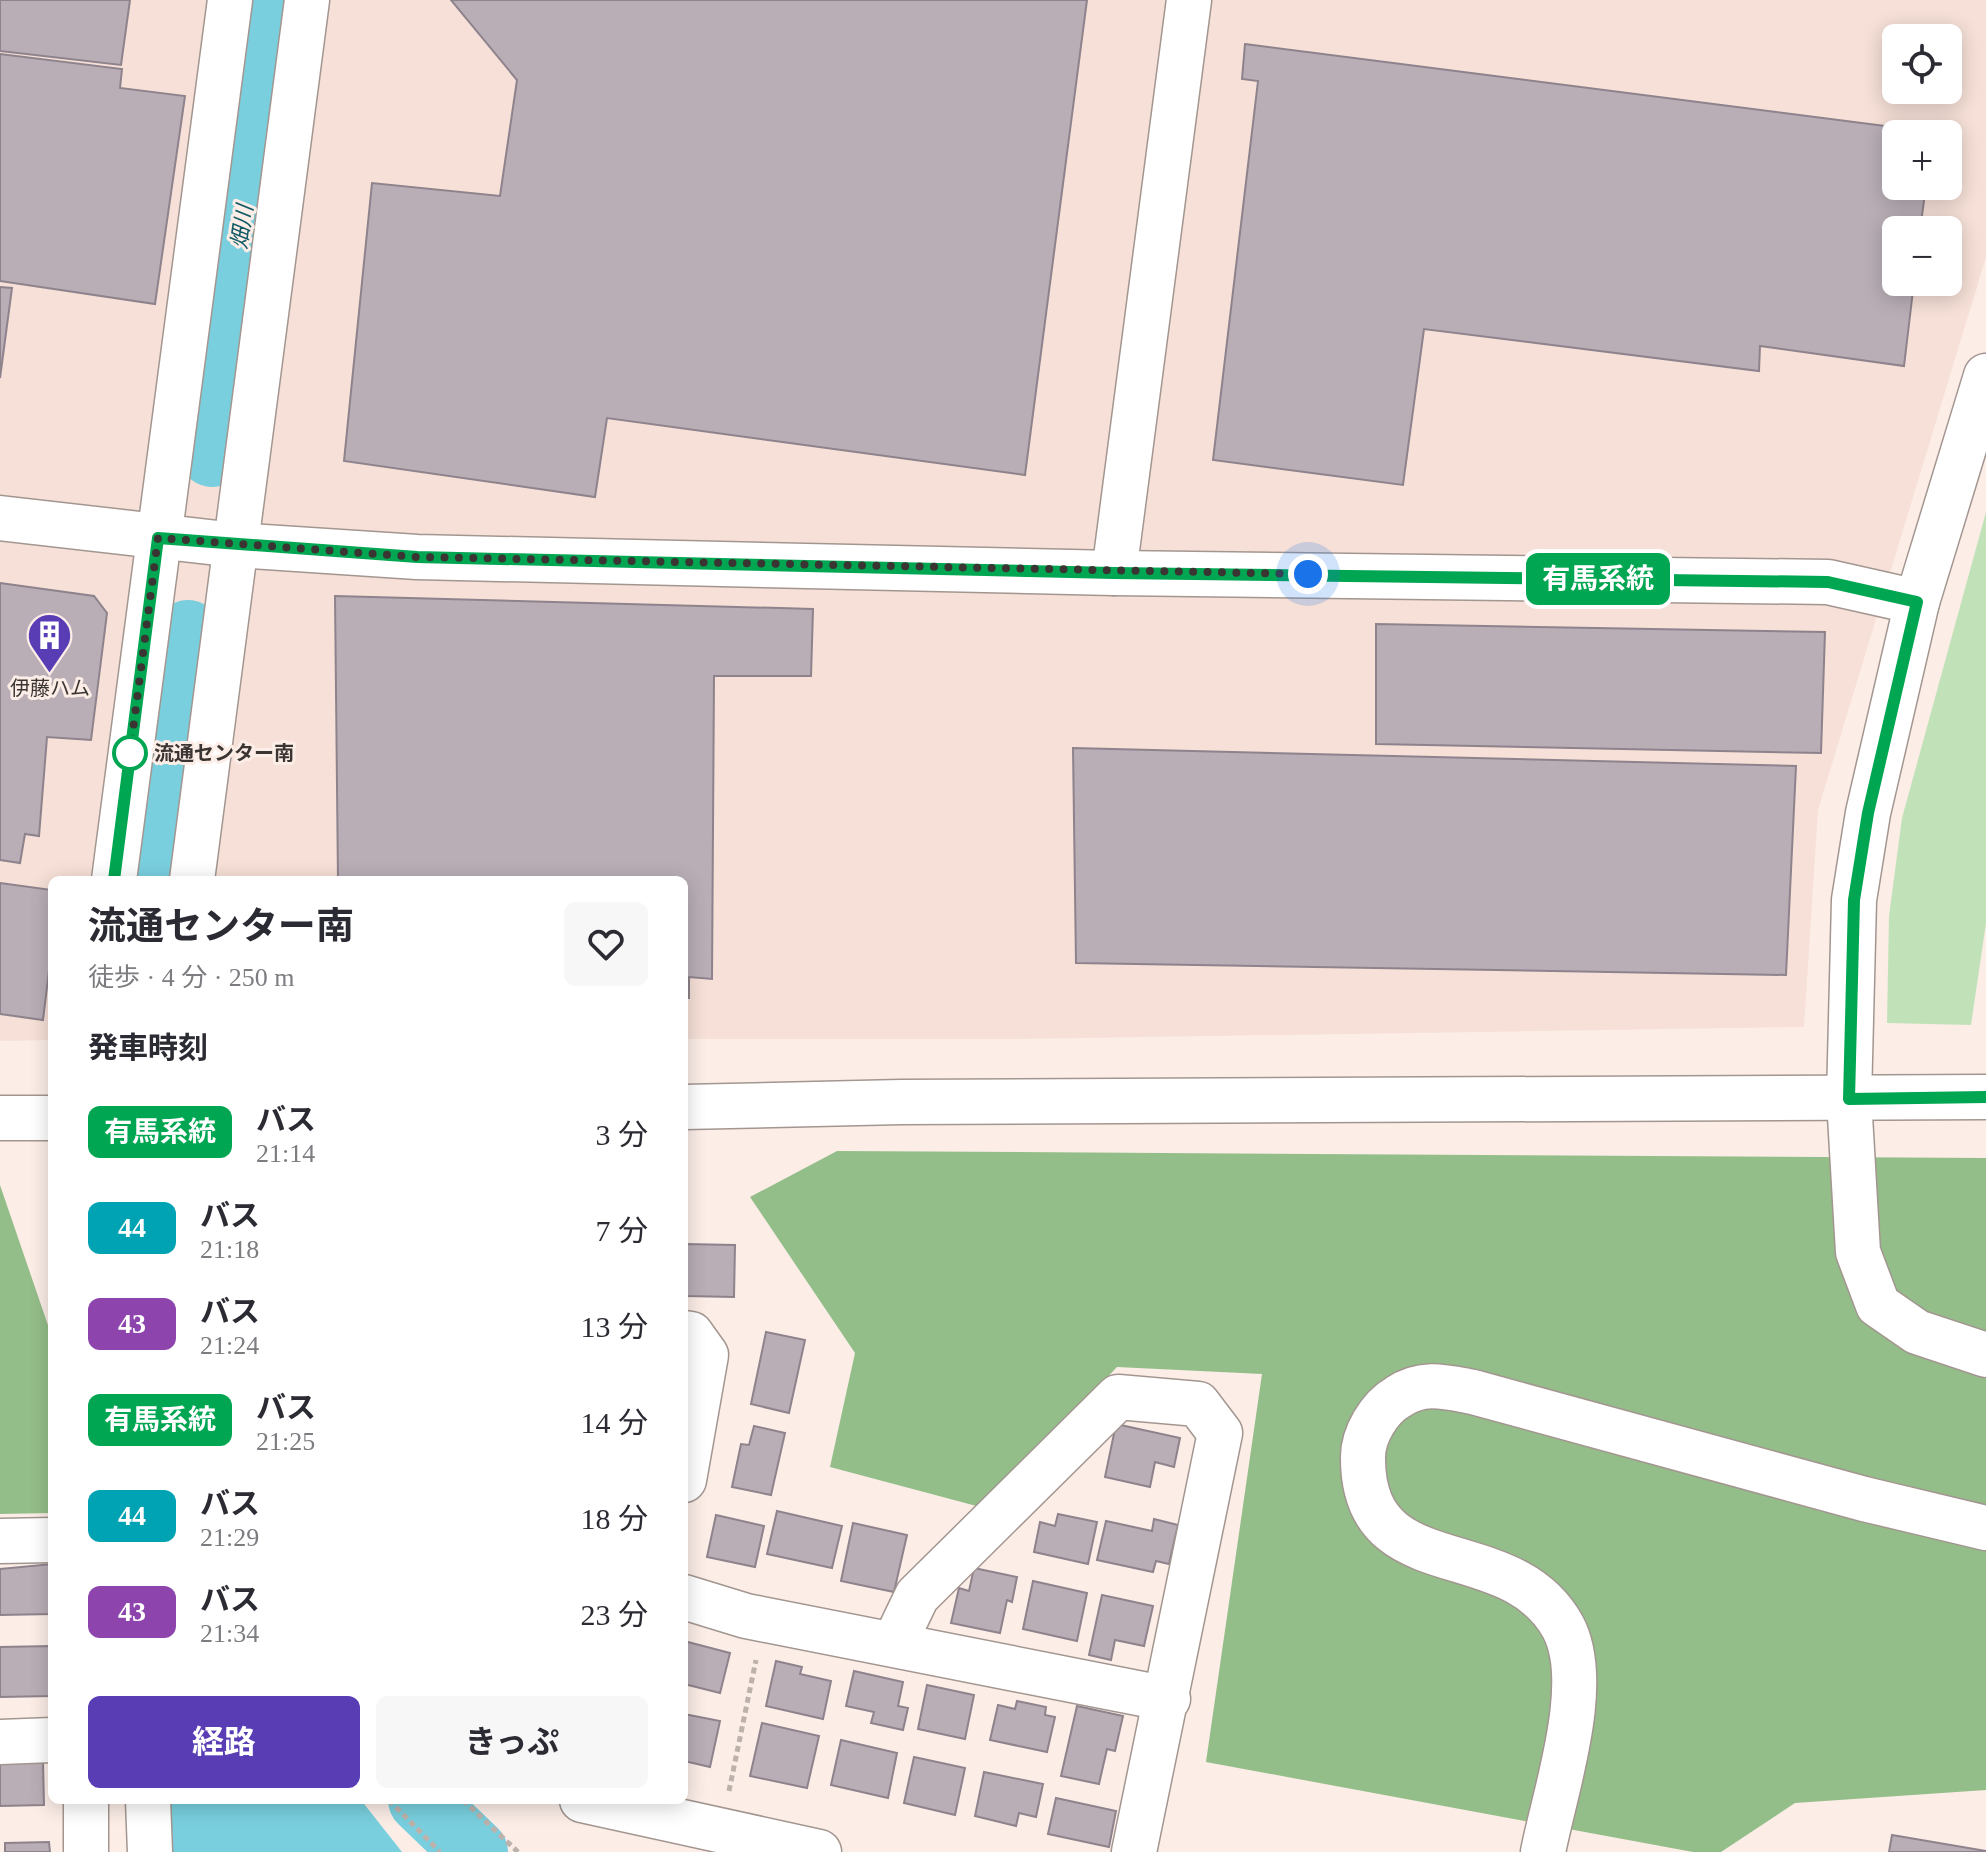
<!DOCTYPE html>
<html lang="ja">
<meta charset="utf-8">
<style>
:root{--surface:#fff;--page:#f7f7f7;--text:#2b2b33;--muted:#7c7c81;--accent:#593db5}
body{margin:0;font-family:"Times New Roman","Noto Sans JP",serif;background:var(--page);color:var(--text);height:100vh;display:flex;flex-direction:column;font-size:30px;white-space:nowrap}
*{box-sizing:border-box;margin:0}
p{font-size:26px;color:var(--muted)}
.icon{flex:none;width:44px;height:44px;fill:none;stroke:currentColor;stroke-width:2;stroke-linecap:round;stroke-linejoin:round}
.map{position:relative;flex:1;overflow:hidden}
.panel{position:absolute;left:48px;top:876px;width:640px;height:928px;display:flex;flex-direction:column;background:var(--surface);border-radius:12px;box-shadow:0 4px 20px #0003}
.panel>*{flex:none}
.badge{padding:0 16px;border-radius:12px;font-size:28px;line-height:52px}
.controls{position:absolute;left:1882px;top:24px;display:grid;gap:16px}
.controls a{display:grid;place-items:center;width:80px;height:80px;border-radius:12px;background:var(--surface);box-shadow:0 4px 20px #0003;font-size:40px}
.you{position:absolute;width:40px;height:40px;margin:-20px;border:6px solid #fff;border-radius:50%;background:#1a73e8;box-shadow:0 0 0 12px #1a73e833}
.map>.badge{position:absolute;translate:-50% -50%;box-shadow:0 0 0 4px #fff}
h2{padding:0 40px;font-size:30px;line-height:72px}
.round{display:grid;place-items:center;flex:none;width:84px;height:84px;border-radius:12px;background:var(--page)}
.head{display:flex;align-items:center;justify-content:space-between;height:136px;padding:0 40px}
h1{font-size:38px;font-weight:700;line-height:60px}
.primary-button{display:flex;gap:16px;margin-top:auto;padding:16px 40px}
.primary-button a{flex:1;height:92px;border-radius:12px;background:var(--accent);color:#fff;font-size:32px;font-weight:700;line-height:92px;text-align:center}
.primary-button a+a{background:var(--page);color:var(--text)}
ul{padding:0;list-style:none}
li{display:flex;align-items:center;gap:24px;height:96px;padding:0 40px}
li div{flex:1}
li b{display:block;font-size:30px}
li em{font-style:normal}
li .badge{min-width:88px;font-weight:700;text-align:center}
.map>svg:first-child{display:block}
.built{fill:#f6e0d7;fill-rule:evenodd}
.green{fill:#c1e2b8}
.forest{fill:#94be89}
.water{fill:#79cfde}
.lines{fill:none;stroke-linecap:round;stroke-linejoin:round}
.river{stroke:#79cfde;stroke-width:66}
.building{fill:#b9aeb6;stroke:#8e838c;stroke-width:2}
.minor-casing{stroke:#a39690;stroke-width:47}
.path{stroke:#bdb1ac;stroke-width:5;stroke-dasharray:6 4;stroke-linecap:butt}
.minor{stroke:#fff;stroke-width:44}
.line-casing{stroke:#fff;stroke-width:18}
.line{stroke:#00a651;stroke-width:12}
.walk{stroke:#3a3532;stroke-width:8;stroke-dasharray:0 14.4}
.stop-dot{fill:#fff;stroke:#00a651;stroke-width:4}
.labels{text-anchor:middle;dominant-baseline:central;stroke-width:6;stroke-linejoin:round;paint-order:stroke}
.poi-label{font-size:20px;fill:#3a3532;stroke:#fcede7}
.stop-label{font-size:20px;font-weight:bold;fill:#3a3532;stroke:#fcede7;text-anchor:start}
.water-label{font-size:22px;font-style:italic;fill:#105b66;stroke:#fcede7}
</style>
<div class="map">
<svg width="1986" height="1852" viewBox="0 0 1986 1852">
<rect width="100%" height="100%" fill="#fcede7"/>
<path class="built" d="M0,0H1986V257L1818,810L1804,1027L1017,1039H684V880H52V1040L0,1041ZM1896,38H1948V90H1896ZM1896,134H1948V186H1896ZM1896,230H1948V282H1896Z"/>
<path class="green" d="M1986,512V923L1971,1025L1887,1023L1889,916L1902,818Z"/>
<g class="forest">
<path d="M837,1151L1986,1158V1790L1795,1803L1721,1852H1693L1206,1762L1262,1374L1117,1367L984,1508L830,1467L855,1353L750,1197Z"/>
<path d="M0,1185L52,1337V1513L0,1514Z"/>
</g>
<path class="water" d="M164,1800H361L402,1852H137Z"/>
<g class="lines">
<g class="river">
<path d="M212,454L272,0"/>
<path d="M154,880L188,633"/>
<path d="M421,1800L475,1852"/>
</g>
</g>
<g class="building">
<path d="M0,0H130L121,65L0,51Z"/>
<path d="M451,0H1087L1025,475L607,418L595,497L344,461L372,183L500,196L517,80Z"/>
<path d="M1245,44L1932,132L1896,134V186H1926L1920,230H1896V282H1914L1904,366L1760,346L1759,371L1424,329L1403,485L1213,460L1258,81L1242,79Z"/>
<path d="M0,54L122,69L120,88L185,96L155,304L0,281Z"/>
<path d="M0,287L12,288L0,378Z"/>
<path d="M0,583L94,596L107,613L91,740L47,737L39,836L25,834L20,863L0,860Z"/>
<path d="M335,596L813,609L811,676H714L712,979L689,977V998H684V880H338Z"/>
<path d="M1376,624L1825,632L1821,753L1376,744Z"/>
<path d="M1073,748L1796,766L1786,975L1076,963Z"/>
<path d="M0,883L52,890V946L43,1020L0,1014Z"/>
<path d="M684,1244L735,1245L734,1297L686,1296Z"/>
<path d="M766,1332L805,1340L789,1413L751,1404Z"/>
<path d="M1116,1424L1180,1438L1174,1467L1155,1462L1150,1487L1105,1477Z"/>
<path d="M754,1426L785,1433L771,1495L732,1487L741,1444L749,1445Z"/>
<path d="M777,1511L842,1526L832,1568L767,1554Z"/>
<path d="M1058,1514L1097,1522L1088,1564L1034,1552L1040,1522L1055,1526Z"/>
<path d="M716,1515L764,1526L755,1567L707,1557Z"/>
<path d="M1154,1519L1178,1525L1169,1564L1156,1561L1153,1572L1097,1560L1106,1521L1152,1531Z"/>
<path d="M853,1523L907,1535L894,1592L841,1581Z"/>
<path d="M52,1564V1614L0,1615V1569Z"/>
<path d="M974,1568L1017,1577L1012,1602L1007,1600L1000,1633L951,1623L959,1588L969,1591Z"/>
<path d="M1033,1581L1087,1593L1077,1641L1023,1629Z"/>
<path d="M1102,1595L1153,1606L1144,1646L1115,1640L1111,1660L1089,1655Z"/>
<path d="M684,1641L730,1653L720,1693L684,1684Z"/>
<path d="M52,1646V1696L0,1697V1647Z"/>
<path d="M776,1661L802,1667L800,1674L831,1681L823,1719L766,1706Z"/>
<path d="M854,1671L903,1682L898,1706L908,1708L903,1730L871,1723L874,1712L846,1706Z"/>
<path d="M927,1685L974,1695L965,1739L918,1729Z"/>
<path d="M1017,1701L1046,1707L1045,1715L1055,1717L1047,1752L990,1740L998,1705L1015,1709Z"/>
<path d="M1077,1706L1123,1716L1115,1751L1107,1749L1099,1784L1061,1776Z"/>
<path d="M684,1714L720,1721L710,1767L684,1761Z"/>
<path d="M762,1723L819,1736L807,1788L750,1776Z"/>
<path d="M841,1740L897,1753L888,1798L831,1785Z"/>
<path d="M914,1757L965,1768L955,1815L904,1803Z"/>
<path d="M43,1762L44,1805L0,1806V1763Z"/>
<path d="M984,1772L1043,1784L1036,1817L1019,1813L1016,1826L975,1816Z"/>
<path d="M1056,1798L1116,1811L1109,1847L1048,1834Z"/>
<path d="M1892,1835L1986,1851V1852H1889Z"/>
<path d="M49,1842L50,1852H5V1843Z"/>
</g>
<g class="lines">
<defs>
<g id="minor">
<path d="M1986,376L1917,602L1868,813L1854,900L1849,1099L1858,1252L1878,1305L1917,1332L1986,1355"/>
<path d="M0,518L235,545L417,557L1114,573L1828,582L1917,602"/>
<path d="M1114,573L1189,0"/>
<path d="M114,880L230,0"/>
<path d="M192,880L307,0"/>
<path d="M684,1107L901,1102L1986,1097"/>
<path d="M0,1118H52"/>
<path d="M684,1333L691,1334L706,1355L684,1480"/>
<path d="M0,1541L52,1540"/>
<path d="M684,1597L746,1616L1168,1699"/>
<path d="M894,1644L917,1596L1118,1397L1198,1404L1220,1433L1134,1852"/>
<path d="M0,1742L52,1740"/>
<path d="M148,1800L150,1852"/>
<path d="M582,1800L819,1852"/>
<path d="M86,1852V1800"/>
<path d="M1543,1852C1555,1791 1593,1683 1563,1627C1510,1530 1362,1590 1363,1457C1363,1435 1379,1408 1398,1397C1423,1380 1446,1387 1473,1392L1864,1499L1986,1528"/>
</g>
</defs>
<use href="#minor" class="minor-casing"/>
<g class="path">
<path d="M729,1791L756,1660"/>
<path d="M389,1800L440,1852"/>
<path d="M463,1800L518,1852"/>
</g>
<use href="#minor" class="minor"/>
</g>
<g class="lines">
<defs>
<path id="line" d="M114,880L158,538L417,557L1114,573L1828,582L1917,602L1868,813L1854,900L1849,1099L1986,1097"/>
</defs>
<use href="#line" class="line-casing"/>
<use href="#line" class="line"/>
<path class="walk" d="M130,753L158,538L417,557L1308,574"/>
</g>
<defs>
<symbol id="building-pin" viewBox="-11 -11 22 30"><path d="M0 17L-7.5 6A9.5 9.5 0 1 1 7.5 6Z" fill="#593db5" stroke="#fcede7"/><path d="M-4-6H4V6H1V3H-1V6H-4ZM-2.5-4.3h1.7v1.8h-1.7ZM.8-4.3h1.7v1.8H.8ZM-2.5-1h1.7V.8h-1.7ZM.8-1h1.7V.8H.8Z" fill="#fff"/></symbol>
</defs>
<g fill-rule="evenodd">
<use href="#building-pin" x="24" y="610" width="51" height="69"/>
</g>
<circle class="stop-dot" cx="130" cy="753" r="16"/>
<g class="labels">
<g class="poi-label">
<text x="50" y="688">伊藤ハム</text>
</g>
<g class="stop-label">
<text x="154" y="753">流通センター南</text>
</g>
<g class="water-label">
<text transform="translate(242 227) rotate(-82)">畑川</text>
</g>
</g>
</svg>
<div class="controls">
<a><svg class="icon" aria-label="locate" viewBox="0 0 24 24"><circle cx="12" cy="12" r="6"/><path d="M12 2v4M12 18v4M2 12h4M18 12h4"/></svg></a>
<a>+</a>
<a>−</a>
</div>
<div class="you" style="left:1308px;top:574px"></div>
<b class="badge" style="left:1598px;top:579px;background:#00a651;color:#fff">有馬系統</b>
<section class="panel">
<div class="head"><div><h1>流通センター南</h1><p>徒歩 · 4 分 · 250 m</p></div><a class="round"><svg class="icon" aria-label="heart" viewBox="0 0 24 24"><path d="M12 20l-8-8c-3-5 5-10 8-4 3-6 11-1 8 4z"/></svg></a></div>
<h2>発車時刻</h2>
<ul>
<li><span class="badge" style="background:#00a651;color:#fff">有馬系統</span><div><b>バス</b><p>21:14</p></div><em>3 分</em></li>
<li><span class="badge" style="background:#00a3b4;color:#fff">44</span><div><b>バス</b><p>21:18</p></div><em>7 分</em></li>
<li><span class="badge" style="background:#8e44ad;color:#fff">43</span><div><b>バス</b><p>21:24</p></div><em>13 分</em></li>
<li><span class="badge" style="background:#00a651;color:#fff">有馬系統</span><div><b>バス</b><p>21:25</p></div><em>14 分</em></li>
<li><span class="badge" style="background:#00a3b4;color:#fff">44</span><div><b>バス</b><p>21:29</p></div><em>18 分</em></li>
<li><span class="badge" style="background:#8e44ad;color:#fff">43</span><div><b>バス</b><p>21:34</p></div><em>23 分</em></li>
</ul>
<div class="primary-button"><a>経路</a><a>きっぷ</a></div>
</section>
</div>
